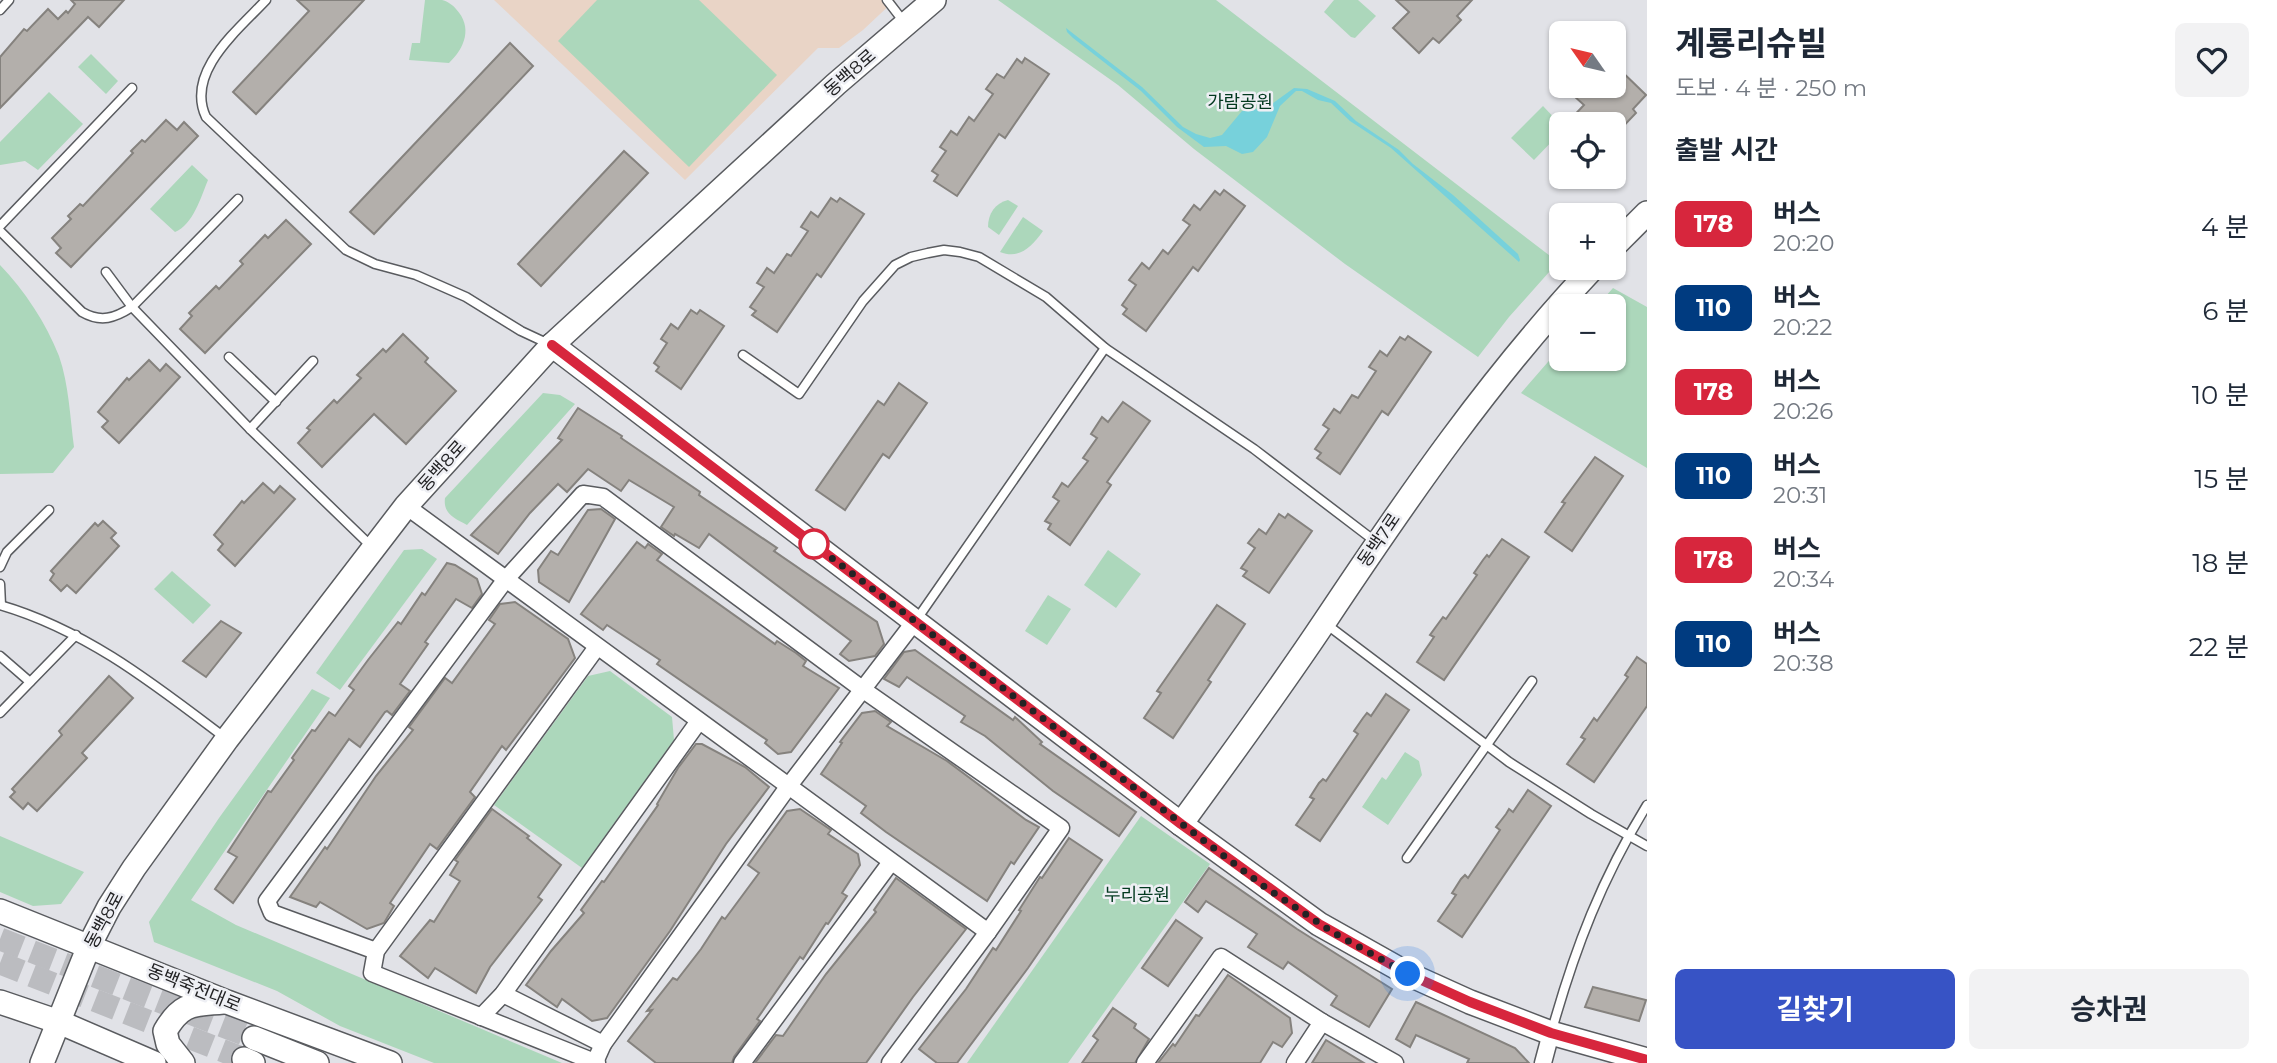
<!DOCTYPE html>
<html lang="ko">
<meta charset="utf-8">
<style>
:root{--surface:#fff;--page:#f2f2f3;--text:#1f2937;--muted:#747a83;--accent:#3753c5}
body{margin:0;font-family:Montserrat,"Noto Sans KR",sans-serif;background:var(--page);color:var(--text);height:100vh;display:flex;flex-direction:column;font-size:26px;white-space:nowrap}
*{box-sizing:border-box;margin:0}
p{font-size:23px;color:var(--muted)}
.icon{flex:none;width:38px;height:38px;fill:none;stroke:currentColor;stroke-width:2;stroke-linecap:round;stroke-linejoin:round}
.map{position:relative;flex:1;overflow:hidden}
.panel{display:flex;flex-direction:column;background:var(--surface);width:630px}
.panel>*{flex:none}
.badge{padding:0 14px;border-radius:10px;font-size:24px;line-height:46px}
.needle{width:46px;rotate:304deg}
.controls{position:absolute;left:1549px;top:21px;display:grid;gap:14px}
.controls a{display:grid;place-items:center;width:77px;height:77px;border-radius:10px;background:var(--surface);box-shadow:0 2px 5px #0004;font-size:35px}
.you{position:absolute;width:35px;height:35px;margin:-18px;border:5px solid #fff;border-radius:50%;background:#1a73e8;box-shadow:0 0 0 10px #1a73e833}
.map>.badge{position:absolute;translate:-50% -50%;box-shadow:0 0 0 4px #fff}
h2{padding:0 28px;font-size:26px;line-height:63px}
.round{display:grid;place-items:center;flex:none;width:74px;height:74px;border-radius:10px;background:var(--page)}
.head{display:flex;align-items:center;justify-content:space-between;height:119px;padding:0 28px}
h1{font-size:33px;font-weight:700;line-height:52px}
.primary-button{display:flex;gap:14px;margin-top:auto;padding:14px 28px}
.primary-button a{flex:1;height:80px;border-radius:10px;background:var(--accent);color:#fff;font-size:28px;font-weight:700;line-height:80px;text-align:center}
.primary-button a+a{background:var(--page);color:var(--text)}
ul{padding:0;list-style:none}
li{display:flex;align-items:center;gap:21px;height:84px;padding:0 28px}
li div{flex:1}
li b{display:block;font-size:26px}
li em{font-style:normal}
li .badge{min-width:77px;font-weight:700;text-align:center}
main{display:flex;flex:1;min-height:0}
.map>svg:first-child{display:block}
.education{fill:#e9d4c6}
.green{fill:#acd7bb}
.water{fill:#77d1db}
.building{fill:#b3afab;stroke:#85827e;stroke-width:2}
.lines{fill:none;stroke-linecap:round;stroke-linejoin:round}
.secondary-tunnel{stroke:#bbbcc0;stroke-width:23;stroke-dasharray:23 11;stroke-linecap:butt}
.lane-casing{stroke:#595b5f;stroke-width:11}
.street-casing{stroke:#595b5f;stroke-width:19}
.secondary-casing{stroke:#595b5f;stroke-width:26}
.lane{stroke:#fff;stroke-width:8}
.street{stroke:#fff;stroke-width:16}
.secondary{stroke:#fff;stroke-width:23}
.line-casing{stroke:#fff;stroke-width:16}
.line{stroke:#d7263d;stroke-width:10}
.walk{stroke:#232325;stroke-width:7;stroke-dasharray:0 12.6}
.stop-dot{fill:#fff;stroke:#d7263d;stroke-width:3.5}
.labels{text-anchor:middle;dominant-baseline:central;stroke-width:5;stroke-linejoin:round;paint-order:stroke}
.street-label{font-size:18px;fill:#232325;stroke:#eeeff4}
.park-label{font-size:18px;fill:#02391f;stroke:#eeeff4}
</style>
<main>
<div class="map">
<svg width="1647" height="1063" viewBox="0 0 1647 1063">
<rect width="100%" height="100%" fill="#e1e2e7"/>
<path class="education" d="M494,0H895L863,30L839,48H818L685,180Z"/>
<g class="green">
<path d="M425,0C431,0 437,0 442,0C447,1 453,5 456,9C473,27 465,48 449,63L409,60L412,43H420Z"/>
<path d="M597,0H699L777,75L689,167L558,41Z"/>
<path d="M998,0H1216L1558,262L1509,317L1478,357L1345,264L1194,149L1118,85Z"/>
<path d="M1334,0H1358L1376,16L1355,38L1351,37L1324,12Z"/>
<path d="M91,54L118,81L106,94L78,67Z"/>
<path d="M49,92L83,124L38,170L25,161L0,165V142Z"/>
<path d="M1543,106L1561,125L1556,130L1559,134L1534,160L1511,138Z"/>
<path d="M192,165L208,180C201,197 193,225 175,232L150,209Z"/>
<path d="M1008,200L1018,206L999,235L988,227C988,214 995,203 1008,200Z"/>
<path d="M1023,217L1043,231C1032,246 1020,260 1000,252Z"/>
<path d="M0,265C25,291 46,323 59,356C69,385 70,417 74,447L53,473L0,474Z"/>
<path d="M1613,288L1647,307V468L1521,393L1561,347V359H1614V306H1597Z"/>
<path d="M543,393L560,395L575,404L467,525C454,518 443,514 445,498Z"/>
<path d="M422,549L437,559L340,690L316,673L404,550Z"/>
<path d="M1108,550L1141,574L1116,608L1084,585Z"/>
<path d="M172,571L211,605L193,624L154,589Z"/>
<path d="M1048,595L1071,609L1047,645L1025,631Z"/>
<path d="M610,671L672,717L674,740L582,868L494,805L588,676Z"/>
<path d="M312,689L330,698L191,900L236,925L562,1063H434L340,1026L277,991L154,942L149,922L219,818Z"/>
<path d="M1405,752L1419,761L1422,775L1388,825L1362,807L1382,777L1386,780Z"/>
<path d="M1141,816L1210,864L1068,1063H967Z"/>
<path d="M0,836L84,872L61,904L33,906L0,892Z"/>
</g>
<path class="water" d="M1066,28L1142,87L1183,127L1196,134L1210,138L1222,135L1242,111L1266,108L1294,88L1307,89L1335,101L1356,121L1399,150L1413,164L1453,195L1518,254L1520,260L1519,262L1391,148L1350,121L1331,103L1318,100L1302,91H1296L1280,106L1267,137L1253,152L1242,154L1226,146L1204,147L1177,127L1141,91L1073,38L1067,32Z"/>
<g class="building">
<path d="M71,0H124L99,27L88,17L0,108V57L24,29L27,31L48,9L58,19L66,11L68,13L75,4Z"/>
<path d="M297,0H364L256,114L233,92L309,11Z"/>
<path d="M1396,0H1472L1457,16L1461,20L1439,43L1433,38L1419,53L1393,28L1409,12Z"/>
<path d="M510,43L533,66L374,234L350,212Z"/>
<path d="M1025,58L1049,74L1005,138L999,134L957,196L934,181L938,175L932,171L946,151L940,147L951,131L957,135L969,117L974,121L993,94L986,89L997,74L1004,78L1017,59L1022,63Z"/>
<path d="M1614,64L1646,95L1633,109L1636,113L1614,136V124H1566L1584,105L1563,86H1614Z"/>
<path d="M166,120L177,130L184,122L198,136L71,267L56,253L61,248L52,238L71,219L68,216L80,204L83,206L133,153L131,151L142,140L145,142Z"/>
<path d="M624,151L648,173L541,286L518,264Z"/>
<path d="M1224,190L1245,206L1198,271L1193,267L1146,331L1123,314L1127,309L1122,305L1136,285L1129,280L1142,263L1149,269L1163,250L1168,254L1190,225L1183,220L1194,205L1200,210L1215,191L1220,195Z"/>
<path d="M831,198L837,202L840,198L864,214L821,277L817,274L777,332L752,315L756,311L750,307L764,287L757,283L767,268L774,273L787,254L791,256L808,231L801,227L811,212L818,217Z"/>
<path d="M286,220L311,244L205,353L180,329L192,316L189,313L216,286L219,289L243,264L240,261L265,235L268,238Z"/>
<path d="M691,310L697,314L700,310L724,326L681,389L656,371L659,367L654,363L667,343L661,339L671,324L678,329Z"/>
<path d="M403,334L428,358L425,362L456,391L406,444L374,414L322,467L298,443L310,430L307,428L334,400L337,403L361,378L357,375L383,349L386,352Z"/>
<path d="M1408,336L1431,352L1388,415L1382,411L1340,474L1317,458L1321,453L1315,449L1329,429L1323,425L1334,409L1340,413L1352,395L1358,398L1376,371L1369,367L1380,351L1387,356L1400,337L1405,340Z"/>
<path d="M149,360L160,371L166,364L180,377L119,443L102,427L108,421L98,412L127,378L129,380Z"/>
<path d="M899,383L927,403L889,458L883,454L845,510L816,490L878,401L884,405Z"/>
<path d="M1123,402L1150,421L1107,482L1111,485L1070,545L1048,529L1051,524L1045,521L1059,501L1053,497L1062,483L1068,487L1088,461L1083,458L1097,438L1091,434L1102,417L1108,422Z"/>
<path d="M578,408L622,436L621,438L700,492L699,495L777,548L774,551L877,622L884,644L875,656L849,661L840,654L851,641L709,534L699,548L675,534L674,536L661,527L674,507L629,480L621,491L588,469L567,492L558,484L530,513L498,554L471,535L562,440L558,438Z"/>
<path d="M1595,457L1623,476L1572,551L1545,532L1565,503L1562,502Z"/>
<path d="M263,483L274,493L280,486L295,499L235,566L218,550L223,544L214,535L242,501L244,503Z"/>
<path d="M601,509L615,519L569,602L539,582L538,570L551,551L558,555L588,510Z"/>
<path d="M1279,514L1285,518L1288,514L1312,531L1269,593L1243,576L1247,571L1241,568L1255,548L1248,543L1259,529L1266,534Z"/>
<path d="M103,521L116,533L111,538L119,546L76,593L67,585L61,591L50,580L54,574L51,571L95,523L98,526Z"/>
<path d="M1502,539L1529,557L1444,680L1417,662L1434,637L1430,635L1443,617L1446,619L1477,575L1474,573L1483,560L1487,555L1489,557Z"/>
<path d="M637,542L645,548L648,544L662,554L657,560L775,644L777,641L796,653L806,661L803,666L839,688L791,752L778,754L765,743L767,740L657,664L660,660L607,625L603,630L581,614Z"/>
<path d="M447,563L455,565L477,579L482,594L472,608L456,599L425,642L428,644L400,684L410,691L392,715L387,711L385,712L360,747L349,739L233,903L215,889L237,857L228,852L268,791L271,792L294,760L292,758L312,730L315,731L329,712L335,716L354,690L349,686L368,660L398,622L401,624L422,593L425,595Z"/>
<path d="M515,602L568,639L575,658L506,750L502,746L470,792L475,797L437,849L430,844L390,903L394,906L384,923L367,929L320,902L316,907L290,897L325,847L327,849L376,776L413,730L409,727L445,678L452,683L495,624L489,620L500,604Z"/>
<path d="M1217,605L1245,624L1208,680L1211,682L1173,738L1144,718L1161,693L1157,691Z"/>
<path d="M221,621L241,633L206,677L183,661Z"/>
<path d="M915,650L1013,720L1015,717L1042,742L1040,744L1136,812L1119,836L1053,791L985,736L961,722L965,716L907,677L899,687L884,679L904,652Z"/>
<path d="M1637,657L1647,664V706L1594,782L1567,764L1585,739L1581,737L1594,718L1597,721L1628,677L1625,675Z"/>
<path d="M109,676L133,698L82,753L87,758L37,811L28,803L23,809L10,797L15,792L12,789L62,735L59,731Z"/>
<path d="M1386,694L1409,710L1320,841L1296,825L1314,799L1310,797L1319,783L1323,779L1326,781L1358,734L1354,731L1363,718L1367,713L1371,716Z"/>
<path d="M875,711L891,722L887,726L947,761L1026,820L1039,827L1014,864L1011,862L987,901L886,832L861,813L866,806L821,774L842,743L840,742L862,713Z"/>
<path d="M696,744H702L745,767L769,787L726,844L670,931L607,1018L592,1021L562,999L557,1007L526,985L551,951L584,913L581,910L602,881L604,882L658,805L657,804L678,768Z"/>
<path d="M1528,790L1551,806L1462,937L1438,921L1456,895L1452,893L1461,879L1465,875L1468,878L1500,830L1496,827L1506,814L1509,809L1513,812Z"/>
<path d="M492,809L529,836L527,838L561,865L538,897L542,900L490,967L476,993L435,968L428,978L400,956L430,920L434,922L460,881L450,875L458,862L455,860Z"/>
<path d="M800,809L831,830L828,834L858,854L860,865L842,893L847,896L828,924L826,923L803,959L800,957L757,1019L760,1021L734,1057L732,1063H656L628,1041L652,1010L647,1011L673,978L677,980L701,949L722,917L725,919L759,873L748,865L787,811Z"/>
<path d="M1069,838L1102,860L1028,968L957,1063H937L919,1049L966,989L993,948L996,950L1021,911L1019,910L1040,877L1042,878Z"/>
<path d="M1209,868L1297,929L1392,989L1369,1027L1331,1005L1337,996L1288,962L1283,969L1248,947L1257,934L1206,901L1198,912L1185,902Z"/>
<path d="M896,878L966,929L913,997L866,1063H755L776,1035L783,1036L826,974L876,912L874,910Z"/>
<path d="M1176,920L1202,938L1168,986L1142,968Z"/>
<path d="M1228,975L1290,1018L1292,1033L1282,1047L1273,1042L1260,1063H1158L1173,1044L1175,1046L1196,1015L1199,1016Z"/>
<path d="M1593,987L1646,1000L1639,1021L1585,1007Z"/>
<path d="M1416,1002L1515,1048L1529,1063H1467L1469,1059L1416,1035L1410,1047L1396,1039Z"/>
<path d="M1113,1008L1136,1024L1134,1028L1149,1039L1135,1063H1082L1098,1040L1093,1036Z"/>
<path d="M1326,1040L1364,1063H1312Z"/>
</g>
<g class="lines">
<g class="secondary-tunnel">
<path d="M0,939L254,1038"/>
<path d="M0,963L244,1059"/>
</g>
<defs>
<g id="lane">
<path d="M266,0C238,30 185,72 206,117L346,250L375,264L416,275L466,297L521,331L551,345"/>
<path d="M887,0L904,22"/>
<path d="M0,10L9,0"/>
<path d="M0,226L132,88"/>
<path d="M0,231L82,312C101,323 115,318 132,307L238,199"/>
<path d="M106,272L132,307L250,429L372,547"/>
<path d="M743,355L799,394L863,301L895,265L911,257L928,253L944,250L960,252L979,257L1046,297L1105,348L1254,449L1376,542"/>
<path d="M229,357L276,402"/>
<path d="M250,429L313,361"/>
<path d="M0,567L7,552L49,510"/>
<path d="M0,584L1,605"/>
<path d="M0,605C86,630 154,684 224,737"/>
<path d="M917,619L1105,348"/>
<path d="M1326,624L1509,762L1591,814L1647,846"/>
<path d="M0,656L30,682"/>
<path d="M0,713L76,635"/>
<path d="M1407,858L1532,681"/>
<path d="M1552,1030C1575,948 1602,878 1647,805"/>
</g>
<g id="street">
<path d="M406,506L988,932"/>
<path d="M597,647L376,951L372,973L597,1063"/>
<path d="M376,951L272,913L267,901L506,579L583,494L603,497L862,689L1061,828L988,932L890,1063"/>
<path d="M503,994L603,1044"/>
<path d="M481,1017L503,994L699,721"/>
<path d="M595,1062L603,1044L788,787L915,621"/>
<path d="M742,1063L891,862"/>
<path d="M1145,1063L1221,957L1322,1022L1395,1063"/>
<path d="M1295,1063L1322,1022"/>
<path d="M1543,1063L1551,1033"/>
</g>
<g id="secondary">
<path d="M1614,246L1647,213"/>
<path d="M552,345L1181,824L1319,924L1408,974L1470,1002L1551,1033L1647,1060"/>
<path d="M1181,824C1230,757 1279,690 1325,621C1407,498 1491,376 1593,268"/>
<path d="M0,911L227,1002L390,1063"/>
<path d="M0,1002L59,1022L154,1063"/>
<path d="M254,1038L317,1063"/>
<path d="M244,1059L253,1063"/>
<path d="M42,1063L89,946L109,907L134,868L227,739L406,506L552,345L836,84L934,0"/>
<path d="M183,1063L168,1044L165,1031C182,1002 193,1005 223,1002"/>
</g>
</defs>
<use href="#lane" class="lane-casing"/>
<use href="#street" class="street-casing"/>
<use href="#secondary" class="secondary-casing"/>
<use href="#lane" class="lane"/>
<use href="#street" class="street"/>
<use href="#secondary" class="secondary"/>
</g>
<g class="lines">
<defs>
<path id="line" d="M552,345L1181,824L1319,924L1408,974L1470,1002L1551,1033L1647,1060"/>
</defs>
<use href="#line" class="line-casing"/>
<use href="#line" class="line"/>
<path class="walk" d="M814,544L808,540L1265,887L1334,933L1408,974"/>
</g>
<circle class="stop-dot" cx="814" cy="544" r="14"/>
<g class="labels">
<g class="street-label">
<text transform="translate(850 73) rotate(-41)">동백8로</text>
<text transform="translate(442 466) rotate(-48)">동백8로</text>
<text transform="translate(1379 540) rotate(-56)">동백7로</text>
<text transform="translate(104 920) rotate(-62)">동백8로</text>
<text transform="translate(194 988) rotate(22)">동백죽전대로</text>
</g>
<g class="park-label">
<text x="1240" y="102">가람공원</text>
<text x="1137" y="895">누리공원</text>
</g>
</g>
</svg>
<div class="controls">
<a><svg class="needle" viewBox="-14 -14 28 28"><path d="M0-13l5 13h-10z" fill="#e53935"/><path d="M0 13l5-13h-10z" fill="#747a83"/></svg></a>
<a><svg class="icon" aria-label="locate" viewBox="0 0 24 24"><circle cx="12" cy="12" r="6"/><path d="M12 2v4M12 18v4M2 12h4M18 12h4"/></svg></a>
<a>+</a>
<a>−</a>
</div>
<div class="you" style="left:1408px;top:974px"></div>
</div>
<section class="panel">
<div class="head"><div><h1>계룡리슈빌</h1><p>도보 · 4 분 · 250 m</p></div><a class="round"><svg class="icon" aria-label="heart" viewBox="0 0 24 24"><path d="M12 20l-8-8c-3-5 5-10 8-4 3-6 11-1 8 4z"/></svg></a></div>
<h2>출발 시간</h2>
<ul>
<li><span class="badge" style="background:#d7263d;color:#fff">178</span><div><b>버스</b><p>20:20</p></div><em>4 분</em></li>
<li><span class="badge" style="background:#003b80;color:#fff">110</span><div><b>버스</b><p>20:22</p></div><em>6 분</em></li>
<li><span class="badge" style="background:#d7263d;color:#fff">178</span><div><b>버스</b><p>20:26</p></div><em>10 분</em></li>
<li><span class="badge" style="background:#003b80;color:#fff">110</span><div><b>버스</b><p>20:31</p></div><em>15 분</em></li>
<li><span class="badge" style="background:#d7263d;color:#fff">178</span><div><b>버스</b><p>20:34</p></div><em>18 분</em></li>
<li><span class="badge" style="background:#003b80;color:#fff">110</span><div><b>버스</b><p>20:38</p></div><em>22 분</em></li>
</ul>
<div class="primary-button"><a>길찾기</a><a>승차권</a></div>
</section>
</main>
